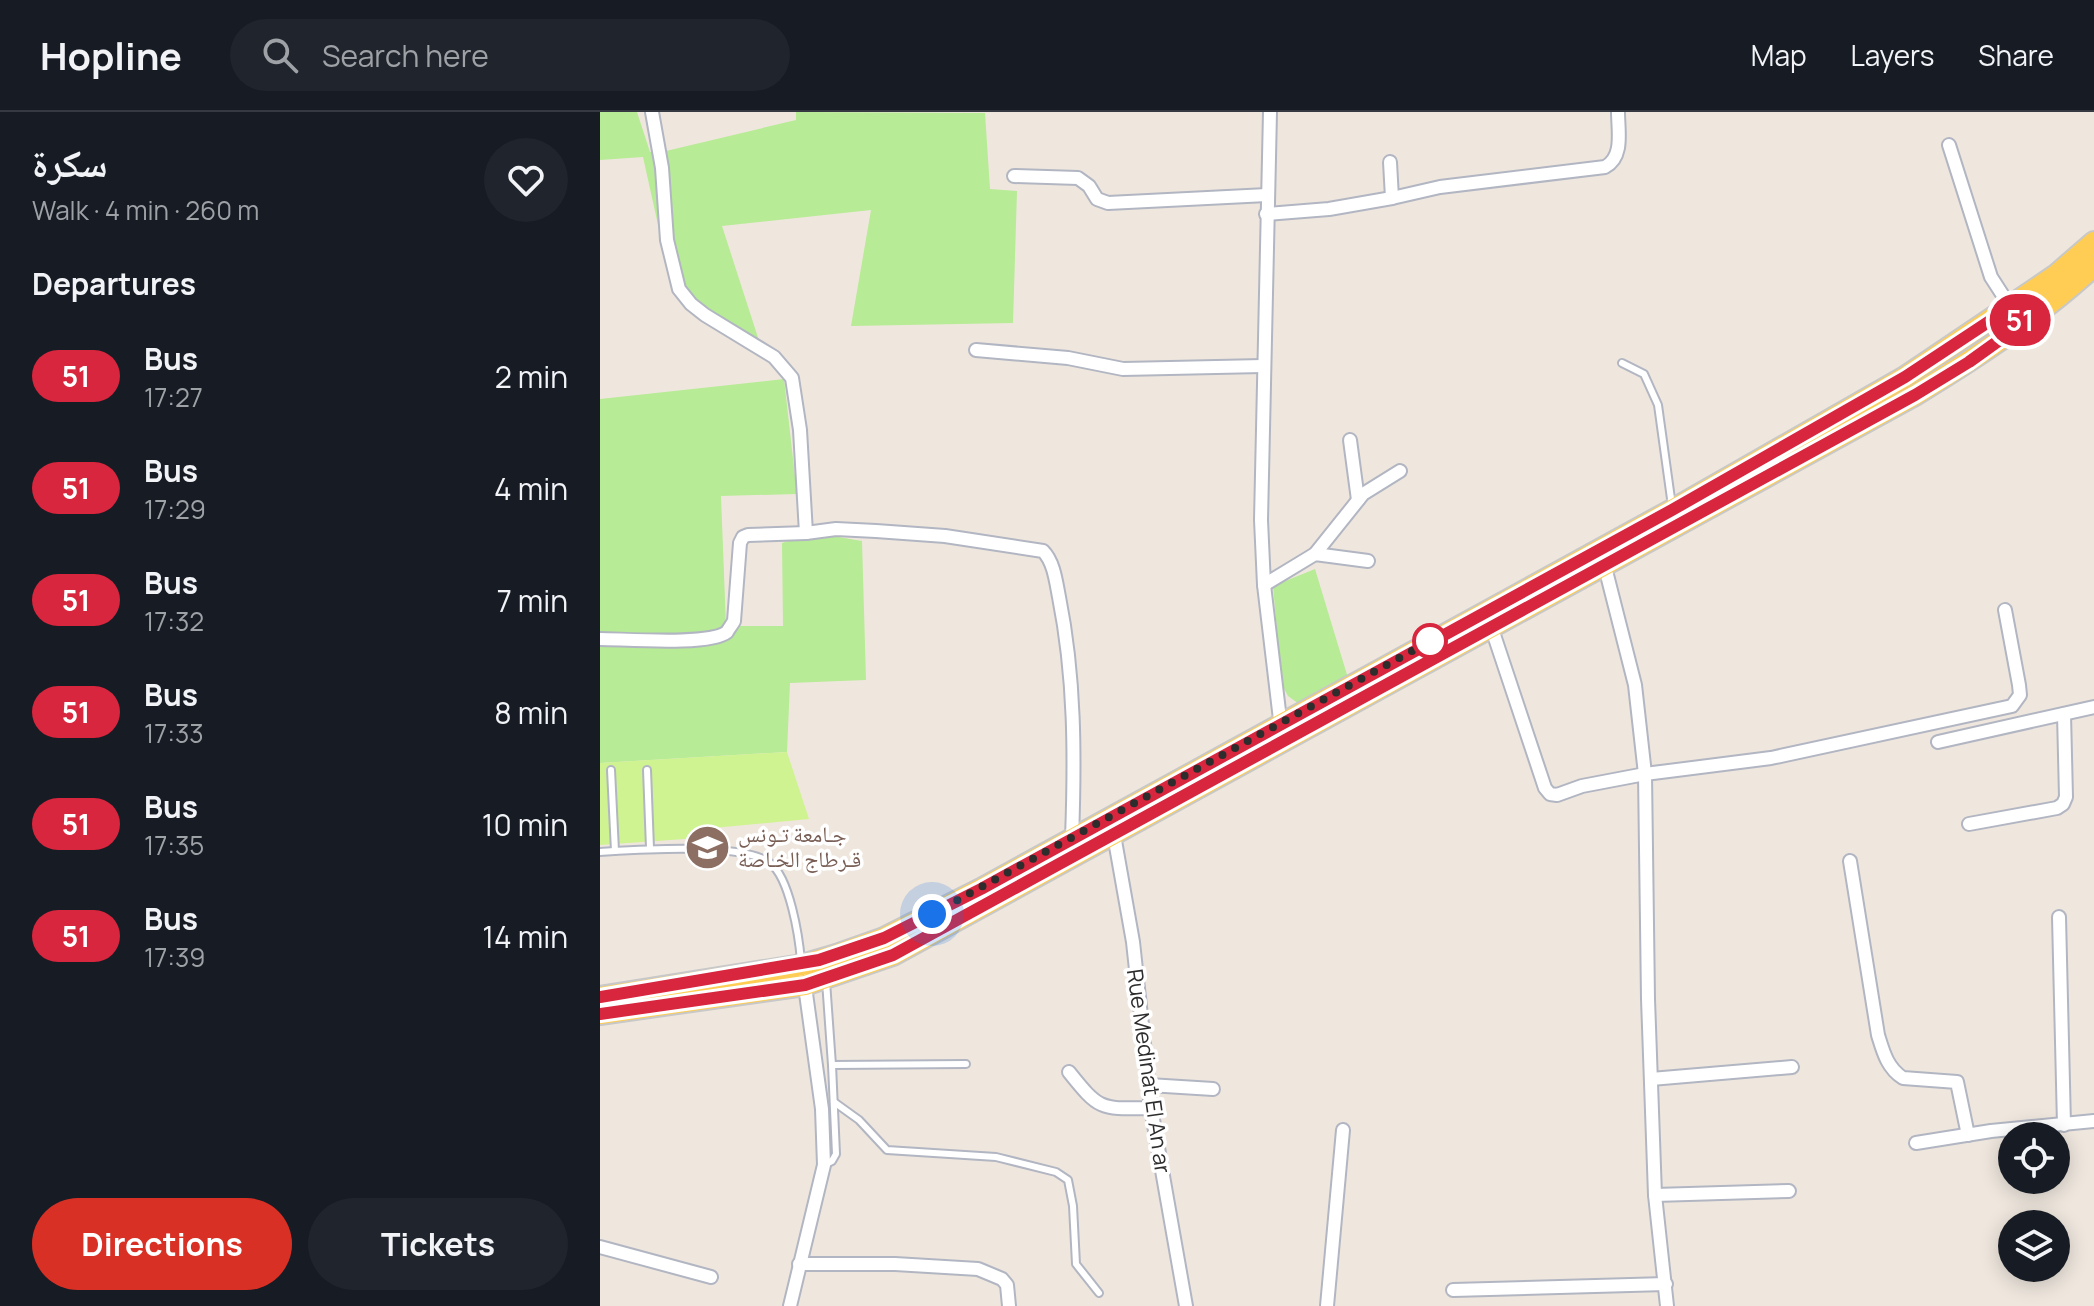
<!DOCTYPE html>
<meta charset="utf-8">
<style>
:root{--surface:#171b24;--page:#20242c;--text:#f1f3f6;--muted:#9ea1a6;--line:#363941;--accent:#d93025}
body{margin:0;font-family:Manrope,"Noto Naskh Arabic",sans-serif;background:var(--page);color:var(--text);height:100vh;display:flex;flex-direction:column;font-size:30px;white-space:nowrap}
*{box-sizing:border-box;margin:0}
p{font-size:26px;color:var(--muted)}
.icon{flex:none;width:44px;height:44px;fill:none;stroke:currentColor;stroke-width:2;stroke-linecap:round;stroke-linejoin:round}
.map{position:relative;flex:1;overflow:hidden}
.side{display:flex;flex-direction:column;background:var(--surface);width:600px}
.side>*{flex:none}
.badge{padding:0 16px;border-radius:26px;font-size:28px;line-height:52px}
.fabs{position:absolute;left:1398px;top:1010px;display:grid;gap:16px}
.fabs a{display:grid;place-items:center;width:72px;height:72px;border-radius:50%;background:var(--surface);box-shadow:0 4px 20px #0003;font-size:40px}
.you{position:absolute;width:40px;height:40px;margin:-20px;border:6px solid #fff;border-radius:50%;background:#1a73e8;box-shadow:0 0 0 12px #1a73e833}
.map>.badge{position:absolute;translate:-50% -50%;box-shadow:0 0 0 4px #fff}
h2{padding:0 32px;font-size:30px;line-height:72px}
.round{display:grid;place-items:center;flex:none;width:84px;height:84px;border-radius:42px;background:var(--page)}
.headline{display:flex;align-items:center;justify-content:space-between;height:136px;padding:0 32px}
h1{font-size:38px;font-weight:700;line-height:60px}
.cta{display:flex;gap:16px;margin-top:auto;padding:16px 32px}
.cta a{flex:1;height:92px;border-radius:48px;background:var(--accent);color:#fff;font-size:32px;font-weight:700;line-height:92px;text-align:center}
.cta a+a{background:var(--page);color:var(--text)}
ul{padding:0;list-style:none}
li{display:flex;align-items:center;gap:24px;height:112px;padding:0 32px}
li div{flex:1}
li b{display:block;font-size:30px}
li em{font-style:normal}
li .badge{min-width:88px;font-weight:700;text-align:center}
header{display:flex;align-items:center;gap:48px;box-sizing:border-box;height:112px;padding:0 40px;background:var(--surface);border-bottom:2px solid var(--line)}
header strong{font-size:38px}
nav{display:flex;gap:44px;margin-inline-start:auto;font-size:28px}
.search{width:560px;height:72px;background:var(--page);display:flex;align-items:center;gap:20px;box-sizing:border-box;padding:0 28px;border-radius:44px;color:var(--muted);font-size:30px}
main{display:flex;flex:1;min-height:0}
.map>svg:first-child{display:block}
.green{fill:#b7eb95}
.pitch{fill:#cff390}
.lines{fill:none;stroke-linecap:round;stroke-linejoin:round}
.service-casing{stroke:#b2b6c2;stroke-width:10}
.minor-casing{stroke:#b2b6c2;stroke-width:16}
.primary-casing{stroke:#c8c8c8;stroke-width:24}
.service{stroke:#fff;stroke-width:6}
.minor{stroke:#fff;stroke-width:12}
.primary{stroke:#ffcd53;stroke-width:20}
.line-casing{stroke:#fff;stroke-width:18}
.line{stroke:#d7263d;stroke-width:12}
.walk{stroke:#2d2d2d;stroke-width:8;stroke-dasharray:0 14.4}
.stop-dot{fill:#fff;stroke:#d7263d;stroke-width:4}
.labels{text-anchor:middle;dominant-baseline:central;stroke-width:7;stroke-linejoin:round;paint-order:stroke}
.education-label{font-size:22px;fill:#785e54;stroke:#fff;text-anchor:start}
.street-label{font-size:22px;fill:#2d2d2d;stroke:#fff}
</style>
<header>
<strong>Hopline</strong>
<div class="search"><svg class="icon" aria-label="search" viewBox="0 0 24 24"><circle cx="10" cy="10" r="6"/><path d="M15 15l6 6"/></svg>Search here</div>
<nav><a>Map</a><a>Layers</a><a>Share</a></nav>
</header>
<main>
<section class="side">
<div class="headline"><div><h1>سكرة</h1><p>Walk · 4 min · 260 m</p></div><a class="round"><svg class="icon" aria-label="heart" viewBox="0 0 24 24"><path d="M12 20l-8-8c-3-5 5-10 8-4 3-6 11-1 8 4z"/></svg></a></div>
<h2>Departures</h2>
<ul>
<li><span class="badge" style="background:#d7263d;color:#fff">51</span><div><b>Bus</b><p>17:27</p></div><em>2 min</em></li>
<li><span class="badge" style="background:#d7263d;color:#fff">51</span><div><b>Bus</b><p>17:29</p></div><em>4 min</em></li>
<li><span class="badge" style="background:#d7263d;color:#fff">51</span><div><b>Bus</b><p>17:32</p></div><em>7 min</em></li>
<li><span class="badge" style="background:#d7263d;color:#fff">51</span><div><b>Bus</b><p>17:33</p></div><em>8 min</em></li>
<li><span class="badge" style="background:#d7263d;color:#fff">51</span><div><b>Bus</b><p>17:35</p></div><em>10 min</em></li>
<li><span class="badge" style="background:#d7263d;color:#fff">51</span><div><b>Bus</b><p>17:39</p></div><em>14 min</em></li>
</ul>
<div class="cta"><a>Directions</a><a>Tickets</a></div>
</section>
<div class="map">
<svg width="1494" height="1194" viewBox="0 0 1494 1194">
<rect width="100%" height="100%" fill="#efe7de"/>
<g class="green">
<path d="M0,0H37L50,40L66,39L196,8V0L385,1L390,77L417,79L413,211L251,214L271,98L122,114L162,238L80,185L66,149L43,45L0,48Z"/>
<path d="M184,267L197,382L121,384L126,514H183L182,431L215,421L262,429L266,568L190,571L187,640L0,651V287Z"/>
<path d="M715,457L748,566L699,592L688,584L682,573L673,474Z"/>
</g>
<path class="pitch" d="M187,640L209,707L113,716V725L0,733V651Z"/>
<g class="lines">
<defs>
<g id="service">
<path d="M1022,251L1044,262L1058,293L1072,394"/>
<path d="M11,658L15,739"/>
<path d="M47,658L50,736"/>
<path d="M0,740C35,738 143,730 170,751C190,766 199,825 201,849"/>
<path d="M226,869L232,953"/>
<path d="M234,990L259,1008L287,1038L396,1045L456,1060L468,1068L473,1094L476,1152L499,1181"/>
<path d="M224,1053L232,1049L236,1042L232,953L366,952"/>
</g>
<g id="minor">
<path d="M52,0L62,56L67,128L79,177L91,192L105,203L174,245L192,266L200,318L206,421"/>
<path d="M670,0L661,408L664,473L681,616"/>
<path d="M1349,33L1391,165L1413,199"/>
<path d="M790,50L792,86"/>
<path d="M414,64L478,66L489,74L497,87L508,91L667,83"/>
<path d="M666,102L729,97L792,86L840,75L1005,55C1024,45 1018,19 1018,0"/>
<path d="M376,238L468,246L523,257L663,254"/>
<path d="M750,328L758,388"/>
<path d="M715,442L763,382L800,359"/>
<path d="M1005,455L1035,573L1045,662L1048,887L1055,1083L1067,1194"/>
<path d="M664,473L715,442L768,449"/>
<path d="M891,514L945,676L950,682L957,683L982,674L1045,662L1171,646L1412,594L1420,583L1419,573L1405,498"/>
<path d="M0,527C24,527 110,534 127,520C128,518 133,511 134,509L140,431L143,425L148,423L206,421L236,417L276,419L345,424L443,439C454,450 456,470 459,485C475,565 475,645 472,726"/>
<path d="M1338,630L1494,595"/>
<path d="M1369,712L1457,696L1463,692L1466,685L1464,602"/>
<path d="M514,723L533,830L551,996L586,1194"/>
<path d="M1250,749L1278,923C1283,939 1287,956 1303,966L1357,970L1368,1023"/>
<path d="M1459,805L1464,1013"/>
<path d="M469,960C500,999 501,997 551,996"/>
<path d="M1051,967L1192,955"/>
<path d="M549,973L613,977"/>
<path d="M1316,1031L1391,1019L1494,1009"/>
<path d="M1055,1083L1189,1079"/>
<path d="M0,1135L111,1165"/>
<path d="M199,1152H295L378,1157L402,1167L407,1173L409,1194"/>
<path d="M853,1178L1066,1172"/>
<path d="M190,1194L224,1053L222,997L204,867"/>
<path d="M727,1194L743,1018"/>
</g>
<g id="primary">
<path d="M0,885L202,853L236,843L284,826L381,777L1072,398L1305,265L1456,163L1494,130"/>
<path d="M0,902L205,873L293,843L1315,283C1377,245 1440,204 1494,154"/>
</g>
</defs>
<use href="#service" class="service-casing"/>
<use href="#minor" class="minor-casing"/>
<use href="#primary" class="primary-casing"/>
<use href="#service" class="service"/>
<use href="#minor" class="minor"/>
<use href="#primary" class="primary"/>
</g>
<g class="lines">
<defs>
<path id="line" d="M0,885L219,848L284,826L381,777L1072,398L1305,265L1411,195L1422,212L1369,250L1315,283L293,843L205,873L0,902"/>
</defs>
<use href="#line" class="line-casing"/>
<use href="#line" class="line"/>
<path class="walk" d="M332,802L834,527L830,529"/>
</g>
<defs>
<symbol id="university-disc" viewBox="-11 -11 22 22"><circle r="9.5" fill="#8d6e63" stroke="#fff"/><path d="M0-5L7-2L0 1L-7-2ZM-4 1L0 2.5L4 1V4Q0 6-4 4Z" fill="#fff"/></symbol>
</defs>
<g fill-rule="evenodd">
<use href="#university-disc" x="82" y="710" width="51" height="51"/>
</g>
<circle class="stop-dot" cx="830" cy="529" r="16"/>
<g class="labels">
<g class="education-label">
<text x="138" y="722">جـامعة تـونس<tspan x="138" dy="25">قـرطاج الخـاصة</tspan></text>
</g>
<g class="street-label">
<text transform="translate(549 959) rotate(82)">Rue Medinat El An ar</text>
</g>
</g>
</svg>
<div class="fabs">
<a><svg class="icon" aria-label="locate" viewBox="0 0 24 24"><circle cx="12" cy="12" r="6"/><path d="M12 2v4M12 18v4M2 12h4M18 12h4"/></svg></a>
<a><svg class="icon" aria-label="layers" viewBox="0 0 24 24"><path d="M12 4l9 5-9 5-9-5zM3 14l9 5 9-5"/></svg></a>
</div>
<div class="you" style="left:332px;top:802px"></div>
<b class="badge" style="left:1420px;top:208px;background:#d7263d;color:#fff">51</b>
</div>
</main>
